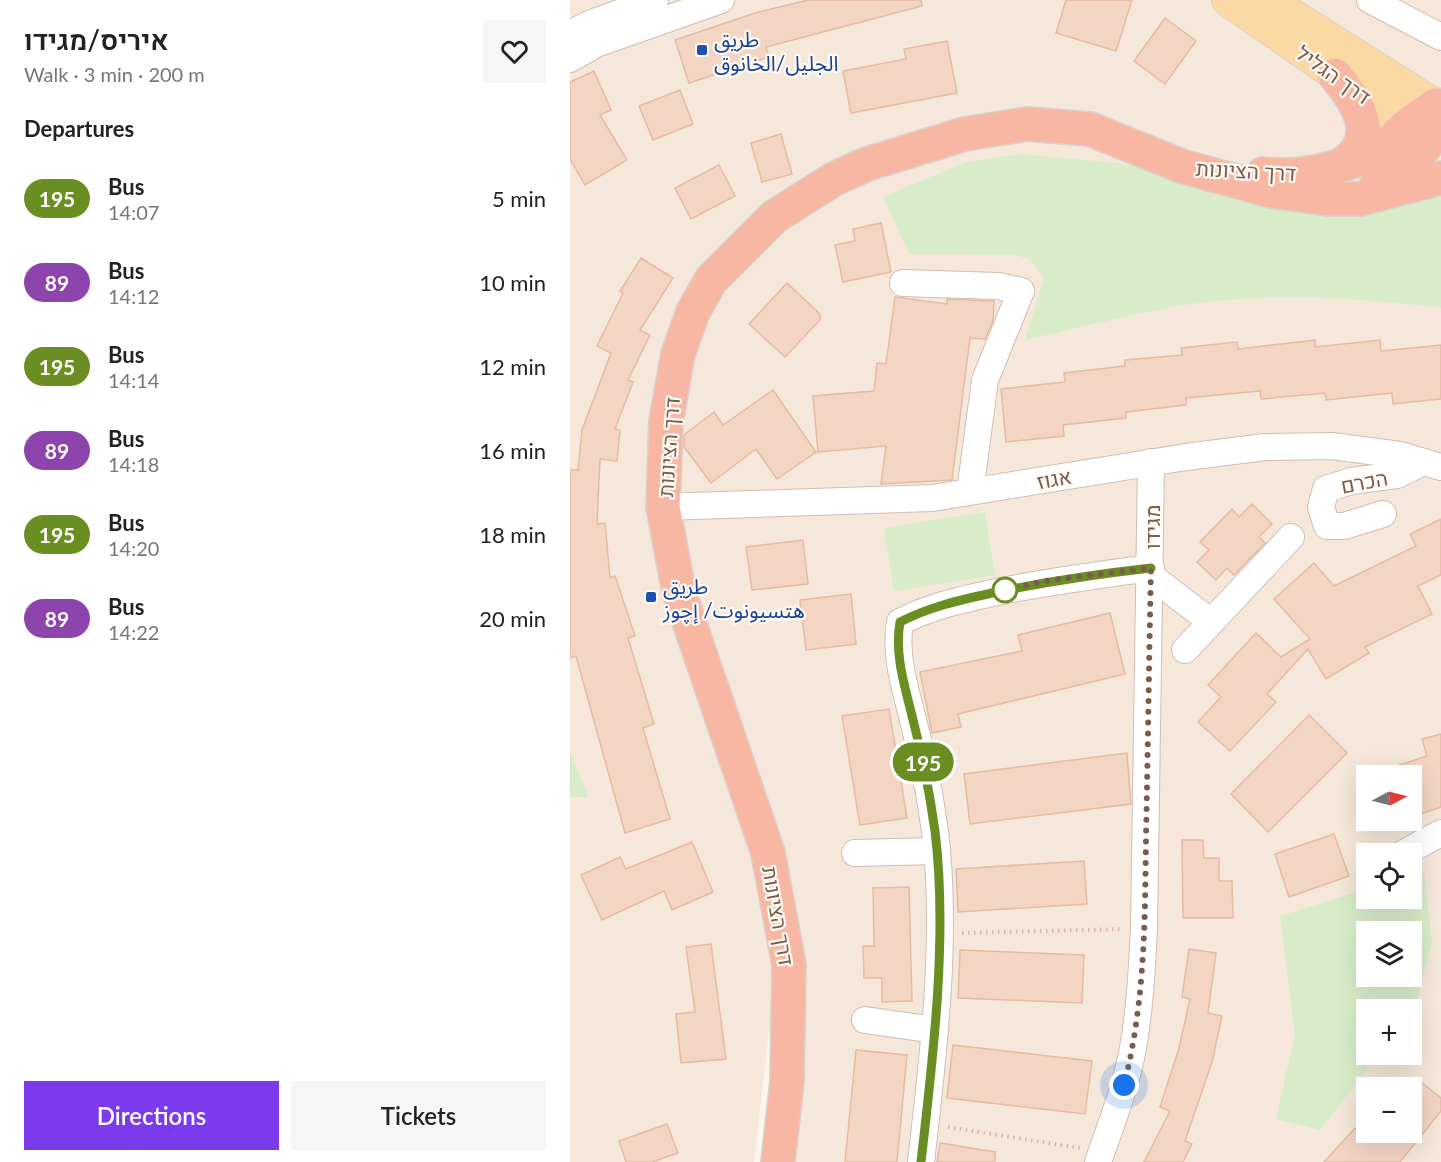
<!DOCTYPE html>
<meta charset="utf-8">
<style>
:root{--surface:#fff;--page:#f6f6f6;--text:#222;--muted:#767676;--accent:#7c3aed}
body{margin:0;font-family:Lato,"Noto Sans Arabic",Heebo,sans-serif;background:var(--page);color:var(--text);height:100vh;display:flex;flex-direction:column;font-size:22px;white-space:nowrap}
*{box-sizing:border-box;margin:0}
p{font-size:20px;color:var(--muted)}
.icon{flex:none;width:33px;height:33px;fill:none;stroke:currentColor;stroke-width:2;stroke-linecap:round;stroke-linejoin:round}
.map{position:relative;flex:1;overflow:hidden}
.drawer{display:flex;flex-direction:column;background:var(--surface);width:570px}
.drawer>*{flex:none}
.badge{padding:0 12px;border-radius:20px;font-size:21px;line-height:39px}
.needle{width:39px;rotate:83deg}
.controls{position:absolute;left:786px;top:765px;display:grid;gap:12px}
.controls a{display:grid;place-items:center;width:66px;height:66px;border-radius:0px;background:var(--surface);box-shadow:0 6px 24px #0002;font-size:30px}
.you{position:absolute;width:30px;height:30px;margin:-15px;border:4px solid #fff;border-radius:50%;background:#1a73e8;box-shadow:0 0 0 9px #1a73e833}
.map>.badge{position:absolute;translate:-50% -50%;box-shadow:0 0 0 3px #fff}
h2{padding:0 24px;font-size:22px;line-height:54px}
.round{display:grid;place-items:center;flex:none;width:63px;height:63px;border-radius:0px;background:var(--page)}
.summary{display:flex;align-items:center;justify-content:space-between;height:102px;padding:0 24px}
h1{font-size:28px;font-weight:600;line-height:45px}
.button{display:flex;gap:12px;margin-top:auto;padding:12px 24px}
.button a{flex:1;height:69px;border-radius:0px;background:var(--accent);color:#fff;font-size:24px;font-weight:600;line-height:69px;text-align:center}
.button a+a{background:var(--page);color:var(--text)}
ul{padding:0;list-style:none}
li{display:flex;align-items:center;gap:18px;height:84px;padding:0 24px}
li div{flex:1}
li b{display:block;font-size:22px}
li em{font-style:normal}
li .badge{min-width:66px;font-weight:700;text-align:center}
main{display:flex;flex:1;min-height:0}
.map>svg:first-child{display:block}
.residential{fill:#f5e8da;fill-rule:evenodd}
.green{fill:#d8ecc9;fill-rule:evenodd}
.building{fill:#f3d5c3;stroke:#e6bba3;stroke-width:1.5}
.lines{fill:none;stroke-linecap:round;stroke-linejoin:round}
.minor-casing{stroke:#d1beb0;stroke-width:28}
.major-casing{stroke:#dad1cd;stroke-width:34}
.highway-casing{stroke:#dad1cd;stroke-width:36}
.path{stroke:#d9b8a5;stroke-width:4;stroke-dasharray:1.5 4.5;stroke-linecap:butt}
.minor{stroke:#fff;stroke-width:26}
.major{stroke:#fbd9a5;stroke-width:32}
.highway{stroke:#f7b7a3;stroke-width:33}
.line-casing{stroke:#fff;stroke-width:14}
.line{stroke:#6b8e23;stroke-width:9}
.walk{stroke:#7a5c4d;stroke-width:6;stroke-dasharray:0 10.8}
.transit-dot{fill:#1a4fb4;stroke:#fffaf3;stroke-width:2}
.stop-dot{fill:#fff;stroke:#6b8e23;stroke-width:3}
.labels{text-anchor:middle;dominant-baseline:central;stroke-width:4.5;stroke-linejoin:round;paint-order:stroke}
.transit-label{font-size:21px;fill:#164399;stroke:#fffaf3;text-anchor:start}
.street-label{font-size:21px;fill:#7a5c4d;stroke:#fffaf3}
</style>
<main>
<section class="drawer">
<div class="summary"><div><h1>איריס/מגידו</h1><p>Walk · 3 min · 200 m</p></div><a class="round"><svg class="icon" aria-label="heart" viewBox="0 0 24 24"><path d="M12 20l-8-8c-3-5 5-10 8-4 3-6 11-1 8 4z"/></svg></a></div>
<h2>Departures</h2>
<ul>
<li><span class="badge" style="background:#6b8e23;color:#fff">195</span><div><b>Bus</b><p>14:07</p></div><em>5 min</em></li>
<li><span class="badge" style="background:#8e44ad;color:#fff">89</span><div><b>Bus</b><p>14:12</p></div><em>10 min</em></li>
<li><span class="badge" style="background:#6b8e23;color:#fff">195</span><div><b>Bus</b><p>14:14</p></div><em>12 min</em></li>
<li><span class="badge" style="background:#8e44ad;color:#fff">89</span><div><b>Bus</b><p>14:18</p></div><em>16 min</em></li>
<li><span class="badge" style="background:#6b8e23;color:#fff">195</span><div><b>Bus</b><p>14:20</p></div><em>18 min</em></li>
<li><span class="badge" style="background:#8e44ad;color:#fff">89</span><div><b>Bus</b><p>14:22</p></div><em>20 min</em></li>
</ul>
<div class="button"><a>Directions</a><a>Tickets</a></div>
</section>
<div class="map">
<svg width="871" height="1162" viewBox="0 0 871 1162">
<rect width="100%" height="100%" fill="#fdf6ec"/>
<path class="residential" d="M0,0H871V1162H213L208,956L184,1162H0ZM796,776H842V820H796ZM796,854H842V898H796ZM796,932H842V976H796ZM796,1010H842V1054H796ZM796,1088H842V1132H796Z"/>
<g class="green">
<path d="M452,154L579,166L685,187L871,180V308C785,297 688,292 603,307C553,316 504,329 455,340L474,279L460,259L444,255L339,254L313,197L396,162Z"/>
<path d="M415,512L425,575L324,591L314,528Z"/>
<path d="M0,750L18,797H0Z"/>
<path d="M854,872L862,942L844,1009L842,1012L796,1010V1054L808,1055L750,1130L706,1119L725,1034L710,916L796,889V898H842V875ZM796,932H842V976H796Z"/>
</g>
<g class="building">
<path d="M238,0H351L352,6L196,47L199,57L119,83L105,40L185,13Z"/>
<path d="M496,0H562L546,51L486,33Z"/>
<path d="M595,18L626,41L595,84L564,61Z"/>
<path d="M377,41L387,93L281,113L273,71L336,59L334,49Z"/>
<path d="M24,71L41,110L30,115L57,160L15,185L0,159V82Z"/>
<path d="M110,90L123,124L83,140L69,106Z"/>
<path d="M211,134L222,174L192,182L181,143Z"/>
<path d="M149,165L165,196L121,219L105,188Z"/>
<path d="M311,223L321,272L273,282L265,245L285,241L283,229Z"/>
<path d="M71,258L103,278L70,330L80,335L58,380L63,382L45,429L50,430L47,461L30,459L27,524L35,523L40,578L45,576L65,636L58,638L84,724L73,728L100,819L55,833L6,656L0,658V470H8L12,430L41,353L27,346L53,293L50,291Z"/>
<path d="M217,283L250,314V320L215,357L179,324Z"/>
<path d="M325,297L377,304V299L424,301L423,321L415,339L400,338L382,480L311,484L316,446L248,452L243,396L304,391L307,363L316,364Z"/>
<path d="M745,340V347L810,340L811,351L871,345V399L823,404L822,393L756,400L755,393L691,399L690,391L616,398V405L556,412V418L493,425L494,436L436,442L431,389L495,382L494,373L555,366V360L612,355L611,348L667,342L668,349Z"/>
<path d="M203,390L246,452L207,479L186,449L141,483L114,447V435L144,412L153,425Z"/>
<path d="M682,504L702,524L689,537L695,543L664,575L657,568L646,580L627,562L639,550L630,542L662,509L669,517Z"/>
<path d="M871,519V575L848,586L862,614L795,647L799,653L756,679L738,649L697,694L706,702L660,751L628,722L651,697L638,685L686,633L711,657L740,639L704,599L744,563L764,586L846,546L840,534Z"/>
<path d="M233,540L238,584L182,590L176,547Z"/>
<path d="M281,594L286,644L236,650L230,600Z"/>
<path d="M540,613L555,674L388,714L391,727L362,733L350,672L452,651L448,635Z"/>
<path d="M319,709L337,818L290,825L272,716Z"/>
<path d="M739,715L777,753L698,832L661,794Z"/>
<path d="M871,734V807L842,817V776H808V772L857,756L852,739Z"/>
<path d="M557,753L561,804L400,824L394,774Z"/>
<path d="M764,834L779,876L719,897L705,854Z"/>
<path d="M612,840H633L634,858H649V881H662L663,918H613Z"/>
<path d="M122,842L143,892L102,910L94,891L32,920L11,875L50,857L56,869Z"/>
<path d="M514,861L517,904L388,912L386,869Z"/>
<path d="M339,887L342,1001L312,1002V978H294L293,946H304L303,888Z"/>
<path d="M141,944L156,1059L111,1063L106,1014L125,1012L116,947Z"/>
<path d="M619,949L646,953L638,1013L652,1016L642,1062L615,1141L622,1144L613,1162H574L600,1111L590,1107L609,1048L620,999L612,997Z"/>
<path d="M390,950L514,955L512,1003L388,998Z"/>
<path d="M383,1045L522,1061L515,1114L377,1098Z"/>
<path d="M286,1050L337,1055L327,1162H275Z"/>
<path d="M851,1082L871,1098V1111L830,1162H754L785,1128L789,1132H842V1094Z"/>
<path d="M97,1124L108,1153L82,1162H56L49,1141Z"/>
<path d="M370,1143L425,1152V1162H367Z"/>
</g>
<g class="lines">
<defs>
<g id="minor">
<path d="M800,0L871,37"/>
<path d="M0,34L19,24L85,0"/>
<path d="M0,59L26,44L151,0"/>
<path d="M333,283L428,286L451,291L415,380L400,492"/>
<path d="M93,507L362,498L616,457L695,447L762,446L830,455L871,467"/>
<path d="M813,514L774,526H757L751,507L756,489L781,481L827,475L853,462"/>
<path d="M581,576L641,622"/>
<path d="M615,650L721,537"/>
<path d="M285,853L366,851"/>
<path d="M832,854L871,833"/>
<path d="M295,1020L365,1030"/>
<path d="M351,1162C363,1058 378,936 365,831C360,795 353,759 344,724C336,689 324,658 330,622C359,607 390,600 422,593C475,582 527,575 581,568"/>
<path d="M528,1162C541,1124 556,1087 563,1048C570,1008 572,968 574,928L581,462"/>
</g>
<g id="major">
<path d="M658,0L859,139"/>
<path d="M698,0L871,109"/>
</g>
<g id="highway">
<path d="M765,75C788,103 811,137 773,164"/>
<path d="M693,174C735,179 787,166 822,140C828,135 832,128 839,124C847,117 857,111 866,105"/>
<path d="M806,185L841,164L860,140L866,105"/>
<path d="M208,1162L217,1081L219,965L198,853L109,592L93,507L96,421L108,354L123,312L141,280L204,217L264,179L297,164L395,134L457,124L520,129L611,166L701,191L758,199H790L871,178"/>
</g>
</defs>
<use href="#minor" class="minor-casing"/>
<use href="#major" class="major-casing"/>
<use href="#highway" class="highway-casing"/>
<g class="path">
<path d="M392,933L553,929"/>
<path d="M378,1127L510,1148"/>
</g>
<use href="#minor" class="minor"/>
<use href="#major" class="major"/>
<use href="#highway" class="highway"/>
</g>
<g class="lines">
<defs>
<path id="line" d="M351,1162C363,1058 378,935 365,831C360,795 353,759 344,724C336,689 324,657 330,622C359,607 390,600 422,593C475,582 527,574 581,568"/>
</defs>
<use href="#line" class="line-casing"/>
<use href="#line" class="line"/>
<path class="walk" d="M435,590L481,580L581,568C579,657 578,747 576,836C575,920 575,1003 554,1085"/>
</g>
<g class="transit-dot">
<rect x="126" y="44" width="12" height="12" rx="3"/>
<rect x="75" y="591" width="12" height="12" rx="3"/>
</g>
<circle class="stop-dot" cx="435" cy="590" r="12"/>
<g class="labels">
<g class="transit-label">
<text x="144" y="38">طريق<tspan x="144" dy="24">الجليل/الخانوق</tspan></text>
<text x="93" y="585">طريق<tspan x="93" dy="24">هتسيونوت/ إچوز</tspan></text>
</g>
<g class="street-label">
<text transform="translate(764 74) rotate(35)">דרך הגליל</text>
<text transform="translate(676 170) rotate(3)">דרך הציונות</text>
<text transform="translate(98 447) rotate(-86)">דרך הציונות</text>
<text transform="translate(484 478) rotate(-10)">אגוז</text>
<text transform="translate(794 481) rotate(-11)">הכרם</text>
<text transform="translate(581 527) rotate(-90)">מגידו</text>
<text transform="translate(209 916) rotate(80)">דרך הציונות</text>
</g>
</g>
</svg>
<div class="controls">
<a><svg class="needle" viewBox="-14 -14 28 28"><path d="M0-13l5 13h-10z" fill="#e53935"/><path d="M0 13l5-13h-10z" fill="#767676"/></svg></a>
<a><svg class="icon" aria-label="locate" viewBox="0 0 24 24"><circle cx="12" cy="12" r="6"/><path d="M12 2v4M12 18v4M2 12h4M18 12h4"/></svg></a>
<a><svg class="icon" aria-label="layers" viewBox="0 0 24 24"><path d="M12 4l9 5-9 5-9-5zM3 14l9 5 9-5"/></svg></a>
<a>+</a>
<a>−</a>
</div>
<div class="you" style="left:554px;top:1085px"></div>
<b class="badge" style="left:353px;top:762px;background:#6b8e23;color:#fff">195</b>
</div>
</main>
